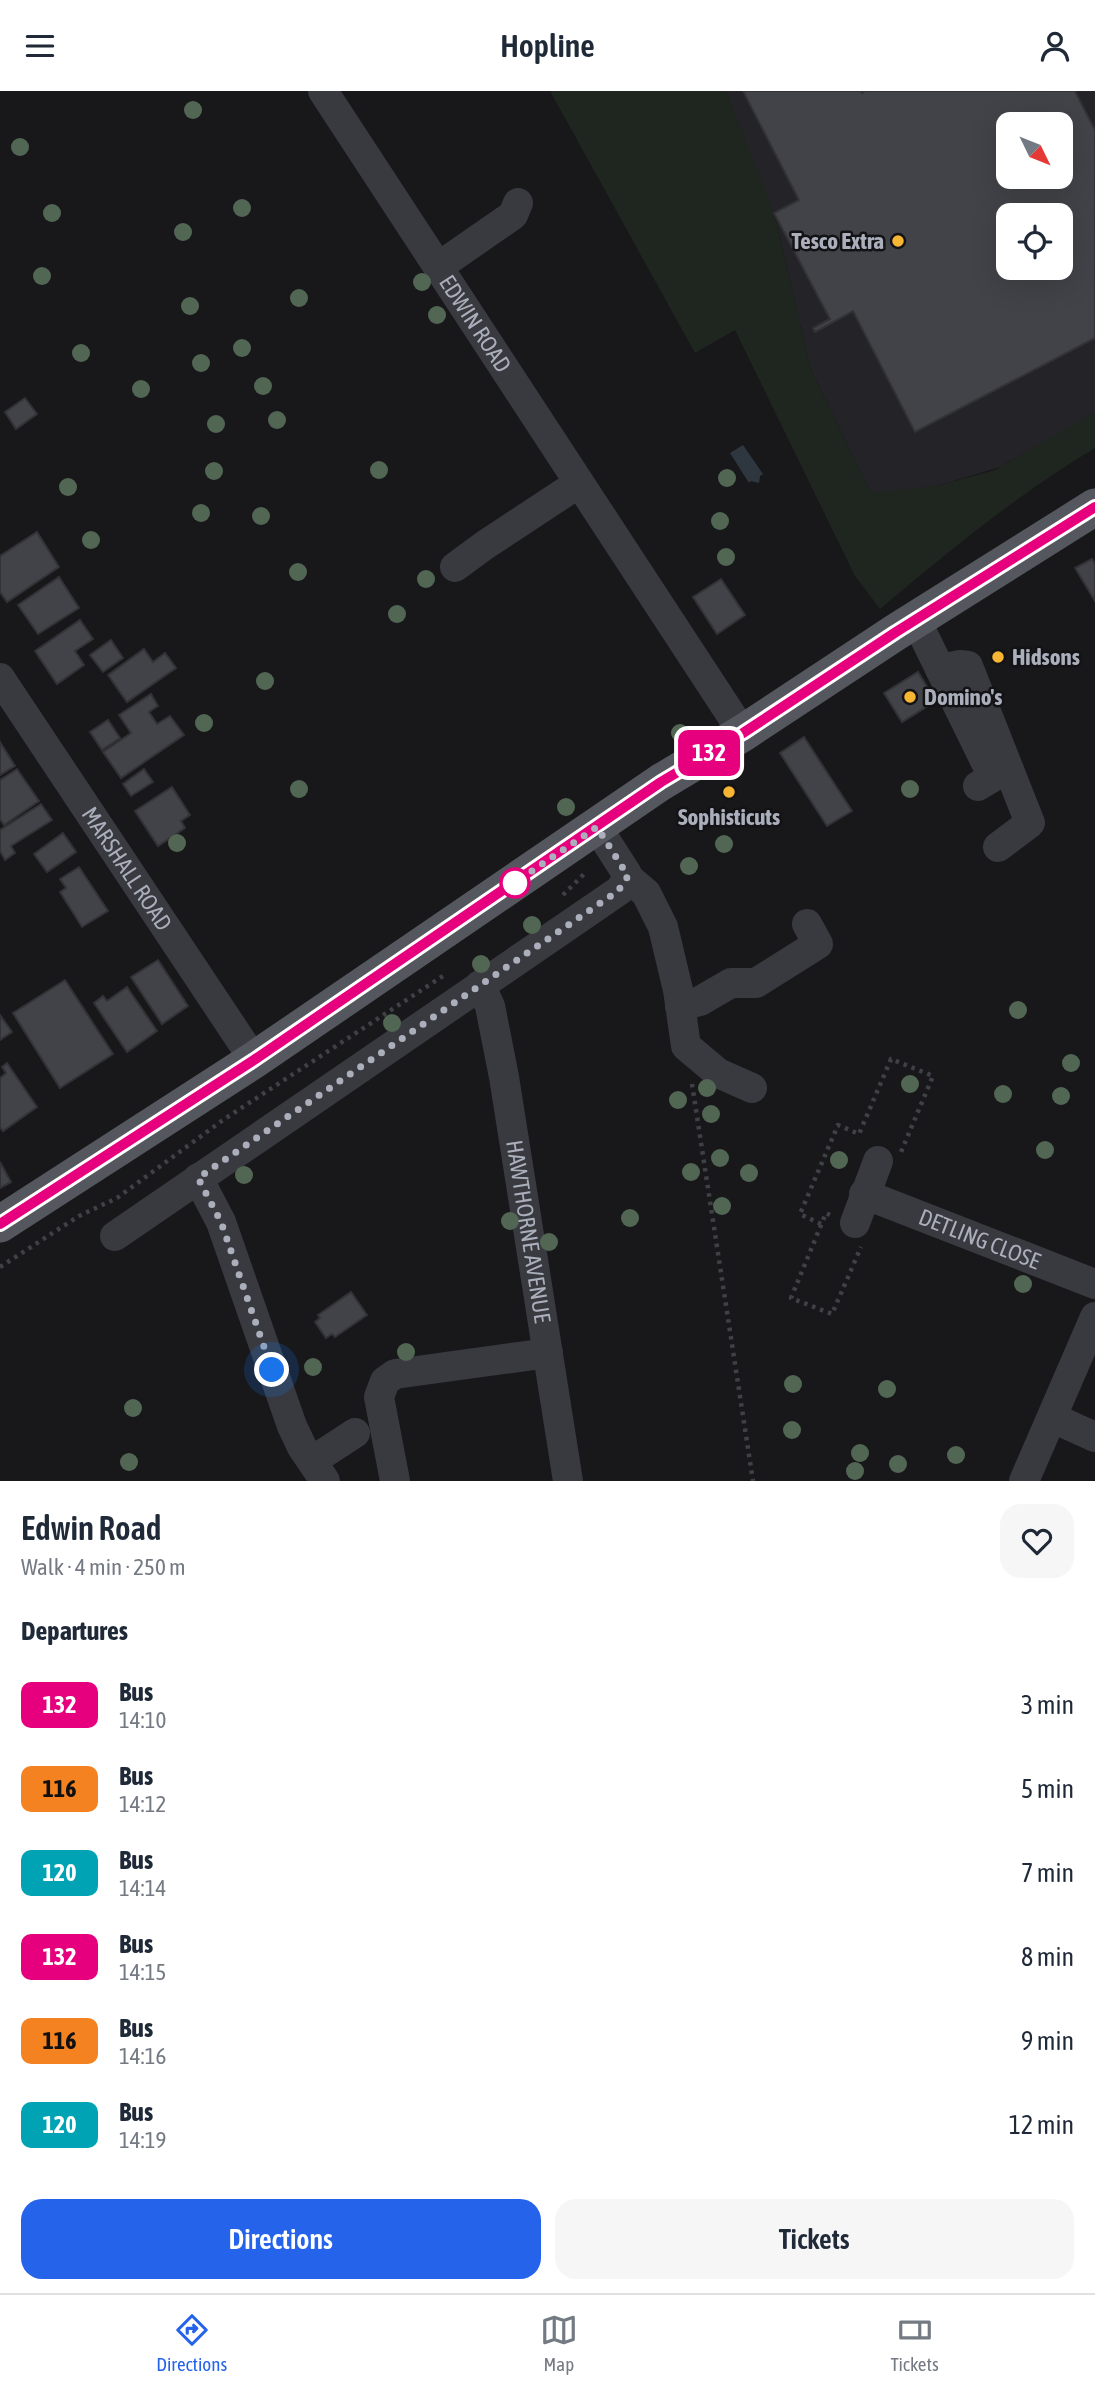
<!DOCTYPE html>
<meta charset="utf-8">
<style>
:root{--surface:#fff;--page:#f6f6f7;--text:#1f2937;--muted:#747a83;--line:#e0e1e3;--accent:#2563eb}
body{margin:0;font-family:"Asap Condensed",sans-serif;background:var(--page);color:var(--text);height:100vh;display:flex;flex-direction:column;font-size:26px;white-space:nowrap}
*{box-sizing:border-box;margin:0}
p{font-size:23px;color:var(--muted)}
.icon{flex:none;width:38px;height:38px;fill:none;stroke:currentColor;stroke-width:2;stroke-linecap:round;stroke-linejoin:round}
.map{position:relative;height:1390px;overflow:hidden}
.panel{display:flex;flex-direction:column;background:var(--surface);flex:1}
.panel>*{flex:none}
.badge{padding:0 14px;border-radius:10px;font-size:24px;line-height:46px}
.needle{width:46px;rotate:133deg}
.buttons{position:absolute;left:996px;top:21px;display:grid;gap:14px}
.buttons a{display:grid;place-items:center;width:77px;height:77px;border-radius:14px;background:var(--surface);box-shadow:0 7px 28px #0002;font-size:35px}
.you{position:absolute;width:35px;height:35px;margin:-18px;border:5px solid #fff;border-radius:50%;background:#1a73e8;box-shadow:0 0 0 10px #1a73e833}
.map>.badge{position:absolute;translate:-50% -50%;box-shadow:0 0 0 4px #fff}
h2{padding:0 21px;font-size:26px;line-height:63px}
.round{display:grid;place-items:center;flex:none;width:74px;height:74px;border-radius:21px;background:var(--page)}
.summary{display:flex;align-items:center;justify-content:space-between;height:119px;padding:0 21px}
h1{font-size:33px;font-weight:600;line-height:52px}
.primary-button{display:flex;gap:14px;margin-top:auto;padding:14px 21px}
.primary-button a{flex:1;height:80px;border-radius:21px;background:var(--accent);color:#fff;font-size:28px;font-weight:600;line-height:80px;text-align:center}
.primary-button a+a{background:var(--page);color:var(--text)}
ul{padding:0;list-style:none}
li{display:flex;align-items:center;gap:21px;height:84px;padding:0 21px}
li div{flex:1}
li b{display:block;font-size:26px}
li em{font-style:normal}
li .badge{min-width:77px;font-weight:700;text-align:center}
header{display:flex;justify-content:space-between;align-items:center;height:91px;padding:0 21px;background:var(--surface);font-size:32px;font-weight:600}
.menu{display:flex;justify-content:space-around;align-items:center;height:98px;border-top:2px solid var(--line);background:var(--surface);font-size:19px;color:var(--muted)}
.menu a{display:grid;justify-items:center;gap:4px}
.menu .current{color:var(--accent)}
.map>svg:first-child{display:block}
.built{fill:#242428;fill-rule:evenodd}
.green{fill:#1e261f}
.water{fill:#2e373f}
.building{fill:#424348;stroke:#323237;stroke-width:2;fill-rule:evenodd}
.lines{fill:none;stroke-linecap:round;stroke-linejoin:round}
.path{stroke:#3f4147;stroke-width:4.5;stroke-dasharray:3.5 5;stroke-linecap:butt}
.minor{stroke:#393a40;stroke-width:30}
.major{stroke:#55575f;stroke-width:37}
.tree{fill:#526654}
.line-casing{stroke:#fff;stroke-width:16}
.line{stroke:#e6007e;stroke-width:10}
.walk{stroke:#aaafbb;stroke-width:7;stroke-dasharray:0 12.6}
.poi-dot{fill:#f7b534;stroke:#131316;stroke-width:2.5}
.stop-dot{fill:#fff;stroke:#e6007e;stroke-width:3.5}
.labels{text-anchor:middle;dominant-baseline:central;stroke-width:5;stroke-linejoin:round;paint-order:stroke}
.poi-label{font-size:23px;font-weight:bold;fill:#aaafbb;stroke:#131316;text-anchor:start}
.street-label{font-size:23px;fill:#aaafbb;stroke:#131316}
</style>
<header><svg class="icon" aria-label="menu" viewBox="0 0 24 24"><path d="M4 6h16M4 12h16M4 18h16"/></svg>Hopline<svg class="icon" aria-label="person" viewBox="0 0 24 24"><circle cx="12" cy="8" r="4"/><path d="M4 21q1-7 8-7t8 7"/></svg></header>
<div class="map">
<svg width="1095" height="1390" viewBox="0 0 1095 1390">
<rect width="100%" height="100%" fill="#18181b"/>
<path class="built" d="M726,0H1095V322L1000,376L940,394L903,401L871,402L811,279L776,130ZM1008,33H1060V86H1008ZM1008,124H1060V177H1008Z"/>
<path class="green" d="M550,0H726L774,122L811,279L871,402L940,394L995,379L1095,321V357C1018,403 949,460 880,518L855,485L735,239L695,262Z"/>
<path class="water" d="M743,354L763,383L760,385L759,392L751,390L749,392L730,362Z"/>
<g class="building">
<path d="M743,0H861L862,2L865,0H1075L1095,39V247L915,341L853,220L815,241L813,237L830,228L774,122L799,109ZM1008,33H1060V86H1008ZM1008,124H1060V177H1008Z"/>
<path d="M25,307L37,323L16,338L5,321Z"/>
<path d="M37,441L59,476L7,511L0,501V465Z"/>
<path d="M1092,468L1095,473V510L1075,477Z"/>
<path d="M59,486L79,517L38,543L18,514Z"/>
<path d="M721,488L745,524L717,543L693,506Z"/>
<path d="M80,529L93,548L75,560L84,574L57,593L35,560Z"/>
<path d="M111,549L123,567L103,581L90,564Z"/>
<path d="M144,558L153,571L165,562L176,577L127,611L108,584Z"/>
<path d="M918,581L936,610L902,631L884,602Z"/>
<path d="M151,603L158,615L149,621L157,633L170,625L184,644L121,687L103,661L131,642L119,624Z"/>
<path d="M108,629L120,647L102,659L90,641Z"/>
<path d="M804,646L852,720L827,735L780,662Z"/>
<path d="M0,651L15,675L0,684Z"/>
<path d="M17,678L39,710L4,734L0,728V689Z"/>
<path d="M144,678L153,691L131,705L123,693Z"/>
<path d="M172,696L190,724L181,730L185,737L158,755L135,720Z"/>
<path d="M41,713L52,729L11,755L15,762L5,769L0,760V739Z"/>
<path d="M63,742L76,761L47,781L34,763Z"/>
<path d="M79,776L108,820L82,836L60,801L66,797L60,788Z"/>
<path d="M158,869L188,915L162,933L131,886Z"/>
<path d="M65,889L113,963L60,997L13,922Z"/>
<path d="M127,896L157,940L127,961L94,912L103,905L107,910Z"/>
<path d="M0,924L12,941L0,949Z"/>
<path d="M7,972L37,1016L3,1040L0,1036V987L6,982L2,976Z"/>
<path d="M0,1071L11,1091L0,1097Z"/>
<path d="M351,1201L367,1224L335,1246L332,1243L326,1247L315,1231L320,1227L318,1224Z"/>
</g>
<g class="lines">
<g class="path">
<path d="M563,804L584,783"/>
<path d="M692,993L753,1390"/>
<path d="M830,1124L826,1122L791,1207L832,1223L861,1156"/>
<path d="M821,1133L800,1123L838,1034L859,1043L891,968L933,985L901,1061"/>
<path d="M0,1176L79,1125L117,1107L223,1029L443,885"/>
</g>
<g class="minor">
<path id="s1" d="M323,0L743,642"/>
<path d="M438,176L513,124L518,112"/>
<path d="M455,476L485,454L579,392"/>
<path d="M916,529L993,686L978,695"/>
<path d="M940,578L960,574L968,575L1030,732L998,756"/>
<path id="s2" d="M0,587L254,969"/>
<path d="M627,786L646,802L663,836L678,899L686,955L718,982L752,997"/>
<path id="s3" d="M480,894L490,915L504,986L568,1390"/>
<path d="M680,915L700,910L731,892H756L818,853L807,833"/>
<path d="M198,1087L221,1131L292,1335L302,1356L325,1390"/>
<path id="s4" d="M864,1103L1095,1193"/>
<path d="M855,1132L878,1070"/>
<path d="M115,1145L620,799L627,788V783L597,736"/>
<path d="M1053,1327L1095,1346"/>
<path d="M312,1370L355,1342"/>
<path d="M395,1390L379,1306L385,1290L395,1283L548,1262"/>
<path d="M1024,1390L1095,1226"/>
</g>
<path class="major" d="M0,1133L254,969L661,691L743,642L896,541L1095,416"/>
</g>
<g class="tree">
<circle cx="193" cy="19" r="9"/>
<circle cx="20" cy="56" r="9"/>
<circle cx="242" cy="117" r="9"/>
<circle cx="52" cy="122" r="9"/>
<circle cx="183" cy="141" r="9"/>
<circle cx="42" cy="185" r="9"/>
<circle cx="422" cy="191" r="9"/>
<circle cx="299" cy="207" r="9"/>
<circle cx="190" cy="215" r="9"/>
<circle cx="437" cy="224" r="9"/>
<circle cx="242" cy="257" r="9"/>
<circle cx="81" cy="262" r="9"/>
<circle cx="201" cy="272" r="9"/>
<circle cx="263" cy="295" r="9"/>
<circle cx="141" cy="298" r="9"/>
<circle cx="277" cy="329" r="9"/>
<circle cx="216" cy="333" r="9"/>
<circle cx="379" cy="379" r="9"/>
<circle cx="214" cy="380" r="9"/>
<circle cx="727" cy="387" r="9"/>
<circle cx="68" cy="396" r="9"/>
<circle cx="201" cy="422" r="9"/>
<circle cx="261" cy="425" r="9"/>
<circle cx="720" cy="430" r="9"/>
<circle cx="91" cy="449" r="9"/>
<circle cx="726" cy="466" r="9"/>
<circle cx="298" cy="481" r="9"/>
<circle cx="426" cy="488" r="9"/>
<circle cx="397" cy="523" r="9"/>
<circle cx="265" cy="590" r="9"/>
<circle cx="204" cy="632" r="9"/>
<circle cx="680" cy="642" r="9"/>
<circle cx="299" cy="698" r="9"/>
<circle cx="910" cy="698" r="9"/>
<circle cx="566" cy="716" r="9"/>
<circle cx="177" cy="752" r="9"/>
<circle cx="724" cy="753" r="9"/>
<circle cx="689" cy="775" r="9"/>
<circle cx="532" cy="834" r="9"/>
<circle cx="481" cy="873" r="9"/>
<circle cx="1018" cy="919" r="9"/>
<circle cx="392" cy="932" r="9"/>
<circle cx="1071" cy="972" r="9"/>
<circle cx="910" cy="993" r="9"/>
<circle cx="707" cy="997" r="9"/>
<circle cx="1003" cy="1003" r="9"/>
<circle cx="1061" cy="1005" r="9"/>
<circle cx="678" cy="1009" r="9"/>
<circle cx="711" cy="1023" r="9"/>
<circle cx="1045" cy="1059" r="9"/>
<circle cx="720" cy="1067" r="9"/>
<circle cx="839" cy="1069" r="9"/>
<circle cx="691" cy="1081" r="9"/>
<circle cx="749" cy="1082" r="9"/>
<circle cx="244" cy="1084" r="9"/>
<circle cx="722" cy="1115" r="9"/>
<circle cx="630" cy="1127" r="9"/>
<circle cx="510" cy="1130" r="9"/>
<circle cx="549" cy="1151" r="9"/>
<circle cx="1023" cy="1193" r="9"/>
<circle cx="406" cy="1261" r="9"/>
<circle cx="313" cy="1276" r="9"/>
<circle cx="793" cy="1293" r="9"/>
<circle cx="887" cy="1298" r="9"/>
<circle cx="133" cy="1317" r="9"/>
<circle cx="792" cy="1339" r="9"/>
<circle cx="860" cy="1362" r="9"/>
<circle cx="956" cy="1364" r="9"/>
<circle cx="129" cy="1371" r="9"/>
<circle cx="898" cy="1373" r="9"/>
<circle cx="855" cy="1380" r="9"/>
</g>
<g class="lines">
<defs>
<path id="line" d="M0,1133L254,969L661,691L743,642L896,541L1095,416"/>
</defs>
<use href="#line" class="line-casing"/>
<use href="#line" class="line"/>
<path class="walk" d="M272,1279L221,1131L198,1087L618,800L628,785L597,736L508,796L515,792"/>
</g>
<g class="poi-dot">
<circle cx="898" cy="150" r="7"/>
<circle cx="998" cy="566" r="7"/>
<circle cx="910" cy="606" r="7"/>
<circle cx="729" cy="701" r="7"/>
</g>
<circle class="stop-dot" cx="515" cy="792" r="14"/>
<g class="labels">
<g class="poi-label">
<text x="884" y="150" text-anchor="end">Tesco Extra</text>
<text x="1012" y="566">Hidsons</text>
<text x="924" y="606">Domino's</text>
<text x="729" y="726" text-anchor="middle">Sophisticuts</text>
</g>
<g class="street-label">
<text stroke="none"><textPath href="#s1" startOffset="278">EDWIN ROAD</textPath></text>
<text stroke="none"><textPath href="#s2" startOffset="229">MARSHALL ROAD</textPath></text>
<text stroke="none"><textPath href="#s3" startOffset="252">HAWTHORNE AVENUE</textPath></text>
<text stroke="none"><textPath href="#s4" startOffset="124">DETLING CLOSE</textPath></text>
</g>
</g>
</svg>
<div class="buttons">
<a><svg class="needle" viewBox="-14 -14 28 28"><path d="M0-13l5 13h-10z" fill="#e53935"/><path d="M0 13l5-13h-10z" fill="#747a83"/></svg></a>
<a><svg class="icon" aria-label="locate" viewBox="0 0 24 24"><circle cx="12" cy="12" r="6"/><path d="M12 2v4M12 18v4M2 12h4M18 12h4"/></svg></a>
</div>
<div class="you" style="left:272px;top:1279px"></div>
<b class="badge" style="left:709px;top:662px;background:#e6007e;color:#fff">132</b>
</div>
<section class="panel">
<div class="summary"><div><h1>Edwin Road</h1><p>Walk · 4 min · 250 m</p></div><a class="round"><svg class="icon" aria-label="heart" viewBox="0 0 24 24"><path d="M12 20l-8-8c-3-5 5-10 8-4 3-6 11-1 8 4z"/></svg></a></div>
<h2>Departures</h2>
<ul>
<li><span class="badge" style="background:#e6007e;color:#fff">132</span><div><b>Bus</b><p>14:10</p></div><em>3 min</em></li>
<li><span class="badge" style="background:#f58220;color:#111">116</span><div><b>Bus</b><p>14:12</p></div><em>5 min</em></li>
<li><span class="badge" style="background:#00a3b4;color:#fff">120</span><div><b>Bus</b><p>14:14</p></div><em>7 min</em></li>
<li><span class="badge" style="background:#e6007e;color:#fff">132</span><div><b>Bus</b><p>14:15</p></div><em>8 min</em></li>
<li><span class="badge" style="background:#f58220;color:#111">116</span><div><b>Bus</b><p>14:16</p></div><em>9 min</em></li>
<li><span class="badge" style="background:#00a3b4;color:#fff">120</span><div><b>Bus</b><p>14:19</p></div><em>12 min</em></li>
</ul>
<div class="primary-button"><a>Directions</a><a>Tickets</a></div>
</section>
<nav class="menu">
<a class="current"><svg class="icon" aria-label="directions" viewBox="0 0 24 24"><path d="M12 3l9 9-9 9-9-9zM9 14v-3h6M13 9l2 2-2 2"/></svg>Directions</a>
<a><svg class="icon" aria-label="map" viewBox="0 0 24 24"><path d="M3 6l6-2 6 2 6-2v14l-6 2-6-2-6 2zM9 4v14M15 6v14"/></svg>Map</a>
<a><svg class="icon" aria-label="tickets" viewBox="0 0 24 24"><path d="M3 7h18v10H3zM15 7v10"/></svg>Tickets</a>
</nav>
